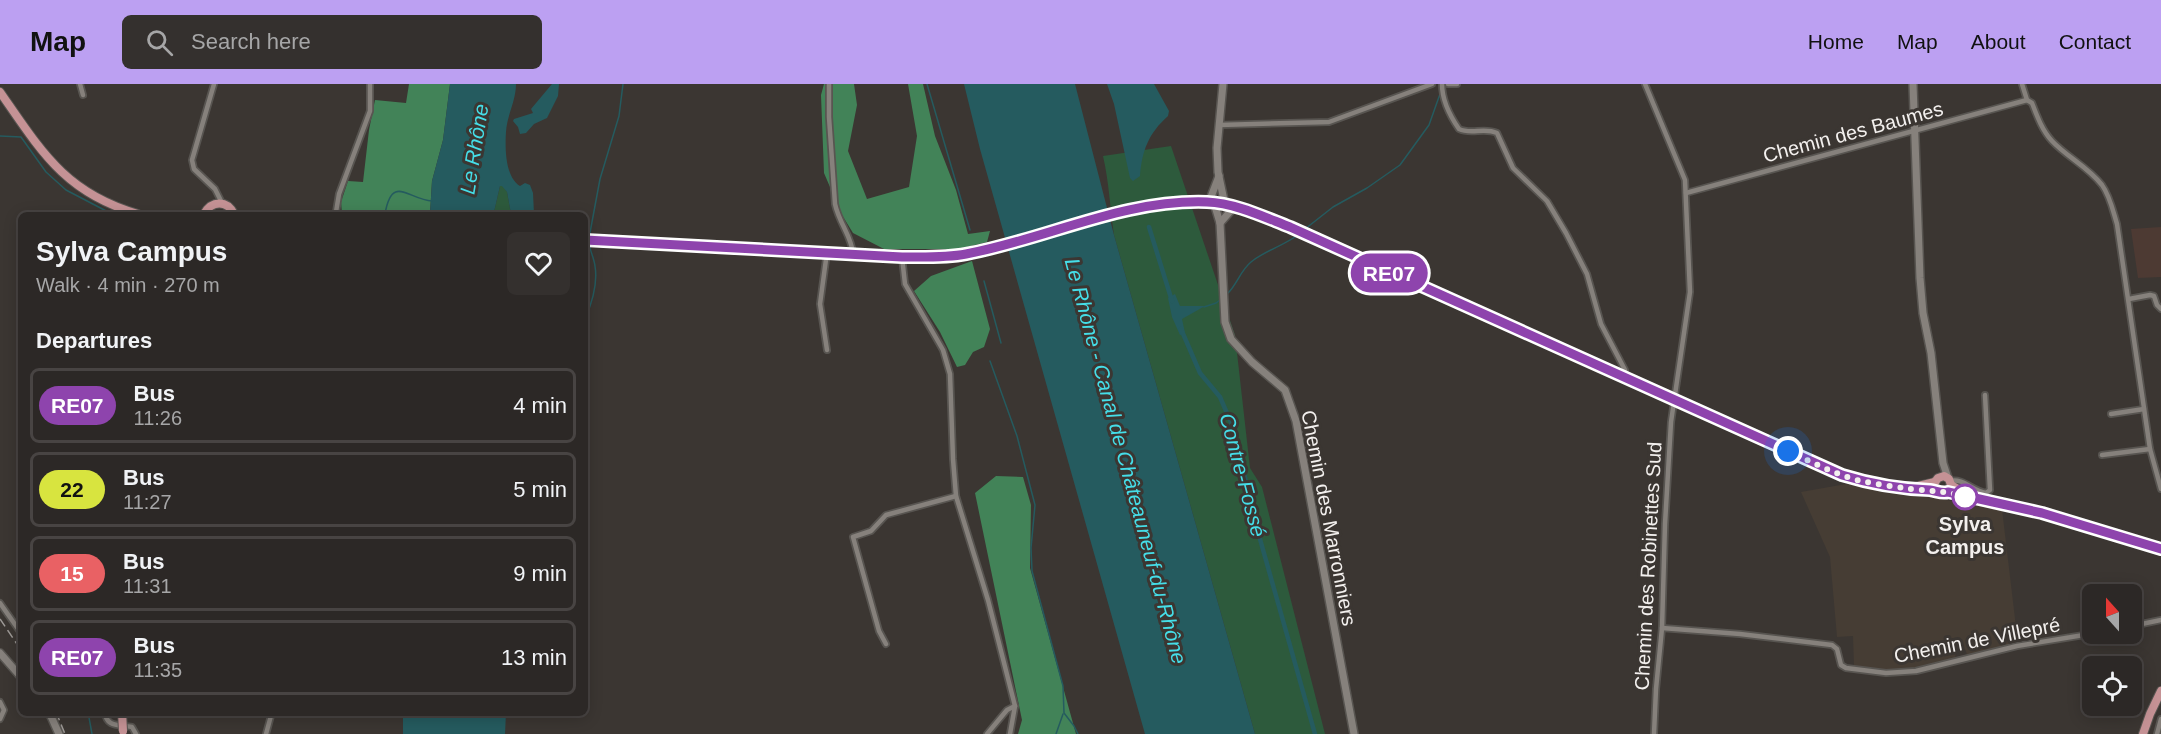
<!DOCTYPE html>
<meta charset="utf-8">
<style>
:root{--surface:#2c2826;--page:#34302e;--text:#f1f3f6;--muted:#a6a6a7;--line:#484443;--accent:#bca0f2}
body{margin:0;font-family:Arial,sans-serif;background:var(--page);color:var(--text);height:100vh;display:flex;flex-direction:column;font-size:22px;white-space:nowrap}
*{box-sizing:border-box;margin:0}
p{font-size:20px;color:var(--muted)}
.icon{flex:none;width:33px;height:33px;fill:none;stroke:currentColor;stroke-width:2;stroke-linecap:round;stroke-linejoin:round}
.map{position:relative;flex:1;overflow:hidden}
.drawer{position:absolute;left:18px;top:128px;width:570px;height:504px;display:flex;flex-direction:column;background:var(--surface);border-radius:9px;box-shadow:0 3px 15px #0003,0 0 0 2px var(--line)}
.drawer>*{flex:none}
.badge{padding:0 12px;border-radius:20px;font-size:21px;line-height:39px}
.needle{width:39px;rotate:339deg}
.controls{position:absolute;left:2082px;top:500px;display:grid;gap:12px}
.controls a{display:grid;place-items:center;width:60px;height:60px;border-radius:9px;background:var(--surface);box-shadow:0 3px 15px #0003,0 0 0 2px var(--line);font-size:30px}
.you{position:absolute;width:30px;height:30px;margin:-15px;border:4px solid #fff;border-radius:50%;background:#1a73e8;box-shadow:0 0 0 9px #1a73e833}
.map>.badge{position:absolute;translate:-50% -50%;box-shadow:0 0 0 3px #fff}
h2{padding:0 18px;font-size:22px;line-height:54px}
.round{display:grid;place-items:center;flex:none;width:63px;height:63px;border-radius:9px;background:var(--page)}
.summary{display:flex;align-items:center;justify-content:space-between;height:102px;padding:0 18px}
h1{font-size:28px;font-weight:800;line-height:45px}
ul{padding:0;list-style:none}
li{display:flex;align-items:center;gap:18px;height:75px;margin:0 12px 9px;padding:0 6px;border:3px solid var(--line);border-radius:9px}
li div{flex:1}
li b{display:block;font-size:22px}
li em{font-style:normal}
li .badge{min-width:66px;font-weight:700;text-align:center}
header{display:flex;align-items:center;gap:36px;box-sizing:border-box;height:84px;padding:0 30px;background:var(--accent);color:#111}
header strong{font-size:28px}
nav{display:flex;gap:33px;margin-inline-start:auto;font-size:21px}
.search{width:420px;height:54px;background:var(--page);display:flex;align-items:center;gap:15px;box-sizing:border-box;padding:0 21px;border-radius:9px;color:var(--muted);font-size:22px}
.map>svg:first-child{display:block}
.built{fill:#463d34}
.industrial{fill:#4d3a33}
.green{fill:#2d5a3c}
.forest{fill:#428358}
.water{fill:#255b5f}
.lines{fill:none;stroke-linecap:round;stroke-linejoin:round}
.stream{stroke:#255b5f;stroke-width:1.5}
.canal{stroke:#255b5f;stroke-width:4.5}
.street-casing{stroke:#585551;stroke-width:8}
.secondary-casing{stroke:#585551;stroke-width:10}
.primary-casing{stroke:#585551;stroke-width:10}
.street{stroke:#86817c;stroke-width:4.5}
.secondary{stroke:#86817c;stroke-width:7}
.primary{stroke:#c59295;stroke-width:8}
.rail{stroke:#9e9a97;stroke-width:1.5;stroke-dasharray:9 4.5;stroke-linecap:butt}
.primary-bridge-casing{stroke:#585551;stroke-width:10;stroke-linecap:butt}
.primary-bridge{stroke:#c59295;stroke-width:8}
.line-casing{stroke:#fff;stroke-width:14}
.line{stroke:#8e44ad;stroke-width:9}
.walk{stroke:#f3f0ee;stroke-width:6;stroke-dasharray:0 10.8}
.stop-dot{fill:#fff;stroke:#8e44ad;stroke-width:3}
.labels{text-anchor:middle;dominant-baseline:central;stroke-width:6;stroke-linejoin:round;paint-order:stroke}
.street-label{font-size:20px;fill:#f3f0ee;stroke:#3b3632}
.stop-label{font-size:20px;font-weight:bold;fill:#f3f0ee;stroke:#3b3632}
.water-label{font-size:21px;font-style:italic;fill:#45dee8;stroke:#3b3632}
</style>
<header>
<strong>Map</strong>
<div class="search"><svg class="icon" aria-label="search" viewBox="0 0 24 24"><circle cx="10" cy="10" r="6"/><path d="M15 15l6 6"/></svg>Search here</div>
<nav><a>Home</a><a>Map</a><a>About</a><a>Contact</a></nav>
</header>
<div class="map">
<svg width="2161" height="650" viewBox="0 0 2161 650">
<rect width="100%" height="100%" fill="#3b3632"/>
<path class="built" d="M1846,400L2002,425L2018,560L1968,573L1965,565L1956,566L1955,576L1914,585L1884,586L1854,583L1853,552L1837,553L1830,473L1801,408Z"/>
<path class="industrial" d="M2161,143V193L2138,194L2131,145Z"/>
<g class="green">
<path d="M1171,62L1235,251L1250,384L1262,403L1325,650H1255L1114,151C1110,124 1109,98 1103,72Z"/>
<path d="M503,101L507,108L511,130H497L494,128L500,102Z"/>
</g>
<g class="forest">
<path d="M409,0H450L443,56L432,97L430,130H342L341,118L348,97L363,98L369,46L375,16L406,19Z"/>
<path d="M824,0H854L857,21L848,67L867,115L909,103L917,52L908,0H923L935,52L956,106L968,150L990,147L987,158L959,165H884L853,149L842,131L824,89L821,11Z"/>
<path d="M972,177L990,245L984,263L973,268L965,281L957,283L940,248L914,207L931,192Z"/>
<path d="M996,392L1023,393L1031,421L1030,484L1076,650H1018L1022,636L975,409Z"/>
</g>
<g class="water">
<path d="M450,0H516C516,17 507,31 506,48C505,64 505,93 520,102L525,99L530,101L533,109L534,130H511L507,108L502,102H500L494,128L497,130H430L432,97L443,56Z"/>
<path d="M552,0H559L558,12L547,34L534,40L526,49L520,50L518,43L513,37L514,35L533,29L531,25Z"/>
<path d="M964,0H1075L1114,151L1255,650H1145L980,65Z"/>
<path d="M1107,0H1154L1169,27L1168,32C1149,49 1142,66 1140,92L1133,97L1130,94L1114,20Z"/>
<path d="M1175,210L1180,222H1205L1182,235L1185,249L1180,251L1172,233L1168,214Z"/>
<path d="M403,629H506L505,650H403Z"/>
</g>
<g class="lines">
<g class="stream">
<path d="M927,0L970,146"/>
<path d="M0,52L21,53L46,88L66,106L112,130"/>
<path d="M385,130C392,89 409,116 432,117"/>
<path d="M1305,145L1333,123L1367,104L1400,81L1429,41L1440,10"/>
<path d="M589,154L600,95L619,32L623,0"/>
<path d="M984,197L1001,259"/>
<path d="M1227,210C1237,201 1240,187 1251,178C1264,167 1283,162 1298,151"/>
<path d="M1204,223L1216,219L1220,216"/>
<path d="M585,235C592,219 598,200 595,182C594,174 590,167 589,159"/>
<path d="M990,277L1017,352L1035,421L1031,464L1032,487L1063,602L1064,629L1074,642L1078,650"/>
<path d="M88,628L92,650"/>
<path d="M1056,650L1063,630"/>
</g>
<g class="canal">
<path d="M1149,143L1172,217"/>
<path d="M1181,245L1200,289L1220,313L1233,343L1258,448L1315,650"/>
</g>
<defs>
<g id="street">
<path d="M80,0L83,11"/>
<path d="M214,0L192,76L194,85L215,105L222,119"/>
<path d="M829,0V33L835,120C839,139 852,153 853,170"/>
<path d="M1442,0C1442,16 1450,32 1459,45C1471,51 1484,43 1497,49L1513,84L1547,117L1566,149L1587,190L1601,240L1625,286L1624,293"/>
<path d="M1448,0H1457"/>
<path d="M1645,0L1685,96L1690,208L1671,338L1665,440L1662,544L1656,605L1654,650"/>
<path d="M2022,0L2027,16L2032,19C2037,32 2042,46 2052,57C2067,73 2088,83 2102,101C2110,112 2113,127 2117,140L2150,365L2161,405"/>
<path d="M1219,41L1329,38L1432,0"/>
<path d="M1686,109L2027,16"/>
<path d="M336,128L339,110L370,27V0"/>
<path d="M827,168L820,220L827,266"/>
<path d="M902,173L905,200L943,266L950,290L953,375L956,412L988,516L1015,622L1010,650"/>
<path d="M2129,215L2150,211L2154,212L2157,221L2161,225"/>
<path d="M2111,330L2144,325"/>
<path d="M2102,371L2150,365"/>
<path d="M1950,397C1964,394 1972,407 1986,409L1990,406L1985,311"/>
<path d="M0,519L21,549"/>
<path d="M2132,542L2161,536"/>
<path d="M1662,544L1740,550L1832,561L1837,565L1841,581L1846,584L1886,589L1916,587L2017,562L2096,549"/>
<path d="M886,560L879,547L853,453L871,447L886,431L956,412"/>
<path d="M0,618L4,626L0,635"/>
<path d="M105,628C106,644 120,640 132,643L136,650"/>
<path d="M266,650L272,628"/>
<path d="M987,650L1007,626L1015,622"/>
<path d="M2157,650L2161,635"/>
</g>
<g id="secondary">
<path d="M1223,0L1217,64L1218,88L1225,121"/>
<path d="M1913,0L1920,194L1923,229L1931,269L1943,379L1948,394"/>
<path d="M1209,118L1219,92"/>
<path d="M1214,119L1220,139L1225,238L1231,255L1252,278L1285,306L1296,337L1354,650"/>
<path d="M1220,139L1234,123"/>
<path d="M0,569L21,593"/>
<path d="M49,628L59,650"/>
</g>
<g id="primary">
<path d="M0,8C41,67 65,109 138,130"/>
<path d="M204,130C212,116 227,116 234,130"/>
<path d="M585,156L902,173C933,173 962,172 993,164C1060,147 1142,109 1211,119C1239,122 1264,134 1290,143L1845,392C1872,400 1901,405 1930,406C1937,407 1941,410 1948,408L2042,429L2161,465"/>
<path d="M1935,398L1938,394L1944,392L1949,395L1951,401"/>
<path d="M1951,401L1965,409"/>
<path d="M1918,402L1935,398"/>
<path d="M2143,650L2150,630L2161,607"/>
</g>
</defs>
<use href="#street" class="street-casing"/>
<use href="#secondary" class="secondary-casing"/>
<use href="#primary" class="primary-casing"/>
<use href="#street" class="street"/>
<use href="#secondary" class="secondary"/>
<use href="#primary" class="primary"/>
<g class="rail">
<path d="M0,535L21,566"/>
<path d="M56,628L65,650"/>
</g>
<defs>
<path id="primary-bridge" d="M122,628L123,647"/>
</defs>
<use href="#primary-bridge" class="primary-bridge-casing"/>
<use href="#primary-bridge" class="primary-bridge"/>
</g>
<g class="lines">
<defs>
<path id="line" d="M585,156L902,173C923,173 945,174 966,170C1047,155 1123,115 1207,118C1235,119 1264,133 1290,143L1842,391C1871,400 1901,405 1930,406C1937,407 1942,410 1948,408L2042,429L2161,465"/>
</defs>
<use href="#line" class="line-casing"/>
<use href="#line" class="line"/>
<path class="walk" d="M1788,367C1812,378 1836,391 1861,397C1877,400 1895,403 1911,405C1930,407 1948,407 1965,413"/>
</g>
<circle class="stop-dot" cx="1965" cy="413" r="12"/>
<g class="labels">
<g class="street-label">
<text transform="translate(1853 48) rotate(-15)">Chemin des Baumes</text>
<text transform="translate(1329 434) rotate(79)">Chemin des Marronniers</text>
<text transform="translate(1648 482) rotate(-87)">Chemin des Robinettes Sud</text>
<text transform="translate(1977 556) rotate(-11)">Chemin de Villepré</text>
</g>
<g class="stop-label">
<text x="1965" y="440">Sylva<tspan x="1965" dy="23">Campus</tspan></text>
</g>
<g class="water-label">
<text transform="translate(474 65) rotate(-81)">Le Rhône</text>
<text transform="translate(1126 377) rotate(75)">Le Rhône - Canal de Châteauneuf-du-Rhône</text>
<text transform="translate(1243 391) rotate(75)">Contre-Fossé</text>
</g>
</g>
</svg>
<div class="controls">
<a><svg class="needle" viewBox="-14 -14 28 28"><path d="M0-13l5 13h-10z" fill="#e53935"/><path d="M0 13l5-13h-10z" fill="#a6a6a7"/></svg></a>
<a><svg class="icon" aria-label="locate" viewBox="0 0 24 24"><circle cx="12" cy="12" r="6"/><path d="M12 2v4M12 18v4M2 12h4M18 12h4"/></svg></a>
</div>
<div class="you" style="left:1788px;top:367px"></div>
<b class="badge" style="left:1389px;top:189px;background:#8e44ad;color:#fff">RE07</b>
<section class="drawer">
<div class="summary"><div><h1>Sylva Campus</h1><p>Walk · 4 min · 270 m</p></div><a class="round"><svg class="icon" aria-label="heart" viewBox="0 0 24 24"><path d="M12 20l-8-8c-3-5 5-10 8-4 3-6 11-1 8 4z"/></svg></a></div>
<h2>Departures</h2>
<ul>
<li><span class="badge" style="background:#8e44ad;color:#fff">RE07</span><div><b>Bus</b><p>11:26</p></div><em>4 min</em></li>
<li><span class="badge" style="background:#d8e43f;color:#111">22</span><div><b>Bus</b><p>11:27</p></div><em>5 min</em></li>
<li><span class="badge" style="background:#e96164;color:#fff">15</span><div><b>Bus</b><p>11:31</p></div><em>9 min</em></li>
<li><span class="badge" style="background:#8e44ad;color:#fff">RE07</span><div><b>Bus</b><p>11:35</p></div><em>13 min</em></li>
</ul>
</section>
</div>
